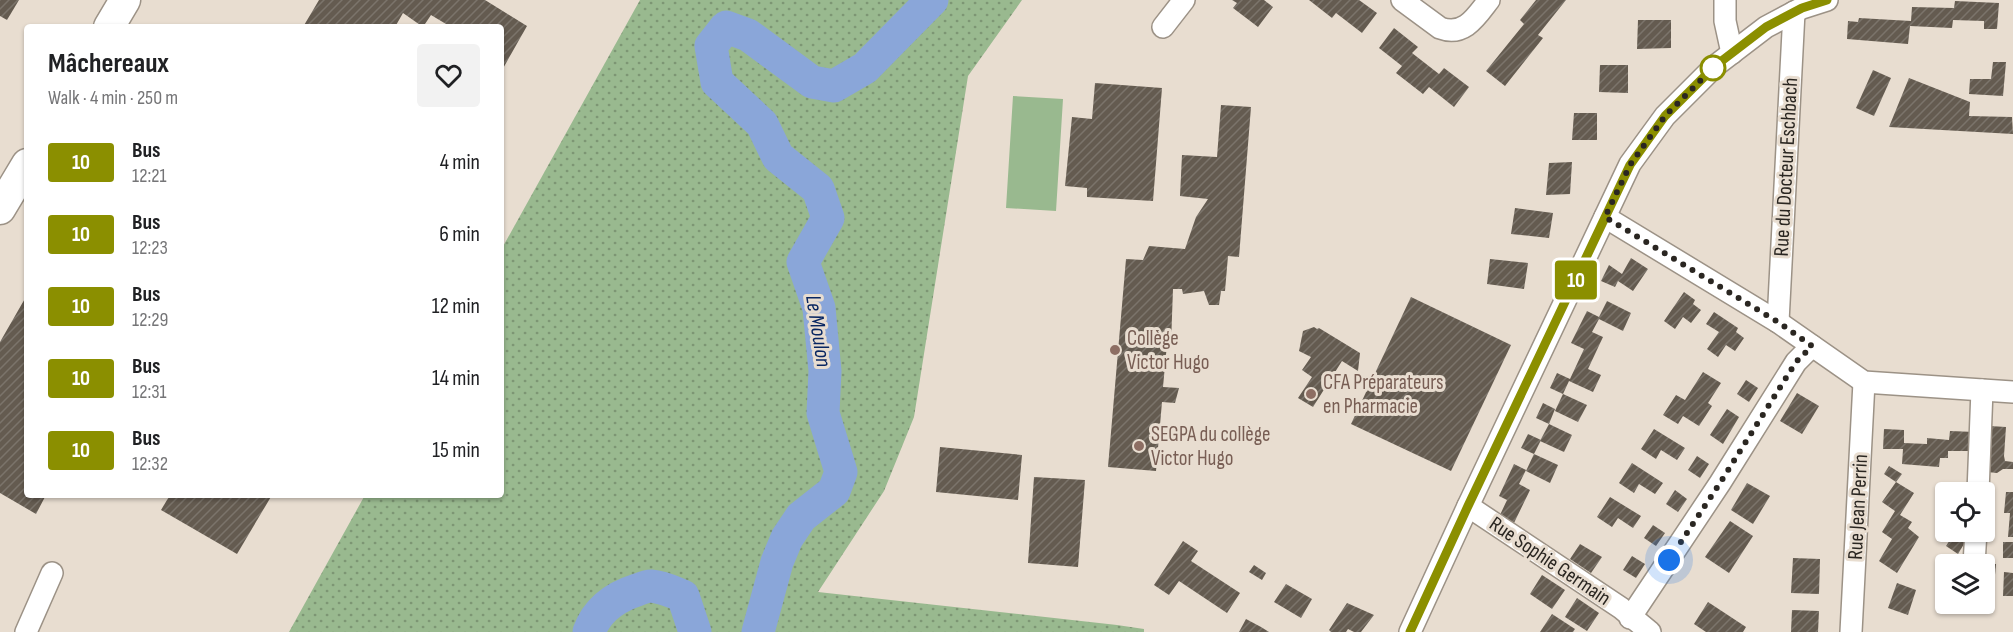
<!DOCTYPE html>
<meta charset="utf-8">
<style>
:root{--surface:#fff;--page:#f2f2f2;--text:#202124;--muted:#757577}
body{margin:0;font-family:"Sofia Sans Condensed",sans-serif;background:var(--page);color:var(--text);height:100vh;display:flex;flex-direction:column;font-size:22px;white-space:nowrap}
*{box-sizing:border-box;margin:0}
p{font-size:20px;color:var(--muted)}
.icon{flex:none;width:33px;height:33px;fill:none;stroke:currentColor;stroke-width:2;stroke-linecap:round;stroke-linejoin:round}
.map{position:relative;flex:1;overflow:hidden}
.sheet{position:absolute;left:24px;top:24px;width:480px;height:474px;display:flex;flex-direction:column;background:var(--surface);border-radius:6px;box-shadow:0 2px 4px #0004}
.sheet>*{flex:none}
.badge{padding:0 12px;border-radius:4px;font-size:21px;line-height:39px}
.controls{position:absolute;left:1935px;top:482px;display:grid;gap:12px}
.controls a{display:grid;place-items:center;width:60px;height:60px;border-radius:6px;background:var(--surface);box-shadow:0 2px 4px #0004;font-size:30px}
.you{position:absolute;width:30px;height:30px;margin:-15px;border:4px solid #fff;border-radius:50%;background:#1a73e8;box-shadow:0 0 0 9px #1a73e833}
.map>.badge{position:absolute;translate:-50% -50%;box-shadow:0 0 0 3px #fff}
.round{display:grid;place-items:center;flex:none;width:63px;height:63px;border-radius:6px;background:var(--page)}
.head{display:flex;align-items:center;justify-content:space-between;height:102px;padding:0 24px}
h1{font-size:28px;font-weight:700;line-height:45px}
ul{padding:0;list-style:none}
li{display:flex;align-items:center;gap:18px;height:72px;padding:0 24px}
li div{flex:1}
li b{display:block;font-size:22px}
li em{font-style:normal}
li .badge{min-width:66px;font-weight:700;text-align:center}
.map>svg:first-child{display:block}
.grass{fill:url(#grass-dots)}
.park{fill:#99b98f}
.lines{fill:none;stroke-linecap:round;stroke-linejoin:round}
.river{stroke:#8aa6d9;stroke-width:33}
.building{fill:url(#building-hatch)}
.minor-casing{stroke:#9c9286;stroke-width:24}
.secondary-casing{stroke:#9c9286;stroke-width:33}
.minor{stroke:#fff;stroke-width:21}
.secondary{stroke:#fff;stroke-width:30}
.line-casing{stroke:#fff;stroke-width:14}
.line{stroke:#8b8f00;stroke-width:9}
.walk{stroke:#2a2621;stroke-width:6;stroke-dasharray:0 10.8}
.stop-dot{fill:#fff;stroke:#8b8f00;stroke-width:3}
.education-dot{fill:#8d6e63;stroke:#e8ddd0;stroke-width:2}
.labels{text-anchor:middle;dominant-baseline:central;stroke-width:6;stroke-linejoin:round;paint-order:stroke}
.street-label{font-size:21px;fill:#2a2621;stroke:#e8ddd0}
.education-label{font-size:21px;fill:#785e54;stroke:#e8ddd0;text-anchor:start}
.water-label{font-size:22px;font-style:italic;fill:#082661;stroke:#e8ddd0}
</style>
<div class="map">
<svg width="2013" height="632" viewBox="0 0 2013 632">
<defs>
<pattern id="grass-dots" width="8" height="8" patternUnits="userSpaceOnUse" patternTransform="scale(1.5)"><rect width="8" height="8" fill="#99b98f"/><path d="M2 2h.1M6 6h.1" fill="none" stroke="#7d9674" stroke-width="1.8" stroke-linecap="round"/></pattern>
<pattern id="building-hatch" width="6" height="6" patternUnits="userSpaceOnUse" patternTransform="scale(1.5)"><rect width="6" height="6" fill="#645b50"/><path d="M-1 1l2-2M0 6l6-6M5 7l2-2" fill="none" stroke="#7b746b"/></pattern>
</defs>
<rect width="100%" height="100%" fill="#e8ddd0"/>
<path class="grass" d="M640,0H1022L968,76L914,417L884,491L818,592L1117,625L1144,629V632H289L365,495H501V250Z"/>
<path class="park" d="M1013,96L1063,99L1056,211L1006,208Z"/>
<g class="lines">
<g class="river">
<path d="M589,632C597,610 615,597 637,590C642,588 647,586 651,586C663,587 673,592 683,596L695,632"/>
<path d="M758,632L777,562L787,538L801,517L834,491L841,472L823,413L825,371L819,308L803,262L828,218L818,189L778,157L762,124L717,82L711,46L726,27L748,35L812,82L834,86L865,68L932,0"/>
</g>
</g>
<g class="building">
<path d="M0,0H19L7,20L0,16Z"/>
<path d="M319,0H485L527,26L501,72V27H451L431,15L423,27L403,13L395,27H303Z"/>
<path d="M1232,0H1264L1273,7L1258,27L1233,8L1237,3Z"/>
<path d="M1309,0H1359L1377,13L1362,33L1336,13L1332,18Z"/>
<path d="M1536,0H1566L1538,35L1543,38L1505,86L1486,71L1524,24L1520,20Z"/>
<path d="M1955,1L1999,3L1997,29H1984V21L1953,20L1952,28L1910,26L1908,44L1847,39L1848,21L1858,22L1859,18L1911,21L1912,7L1954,8Z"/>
<path d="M1638,20H1671V48L1637,49Z"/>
<path d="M1394,28L1418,47L1412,53L1439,74L1444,68L1469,87L1454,107L1429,87L1423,94L1396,73L1402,66L1379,48Z"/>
<path d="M1993,62H2006L2003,96L1969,94L1970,79H1991Z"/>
<path d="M1600,65H1628V93L1599,92Z"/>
<path d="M1873,70L1891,78L1874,116L1856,108Z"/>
<path d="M1909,78L1970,102L1969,116L2012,117L2013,134L1889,127Z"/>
<path d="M1095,83L1162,88L1153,201L1087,197V188L1065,186L1072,117L1092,119Z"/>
<path d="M1221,105L1251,107L1239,257L1228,256L1225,291H1221L1219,305H1209L1204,291L1183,294L1182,289H1173L1171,344H1167L1163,387L1179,388L1175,403L1162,402L1156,471L1108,467L1126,259L1143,260L1149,246L1185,249L1196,217L1208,199L1180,196L1182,155L1217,157Z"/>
<path d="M1574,113H1597V140H1572Z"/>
<path d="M1572,162L1570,194L1546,195L1549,163Z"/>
<path d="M1515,208L1553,213L1549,238L1511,234Z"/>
<path d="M1631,258L1648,269L1633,291L1618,281L1615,287L1601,281L1609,265L1622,274Z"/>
<path d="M1490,259L1528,263L1524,289L1487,284Z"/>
<path d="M1684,292L1695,300L1693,304L1701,310L1691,323L1683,317L1675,329L1664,321Z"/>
<path d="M27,295V495H46L36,514L0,493V342Z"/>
<path d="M1411,297L1511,345L1451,471L1351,424Z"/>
<path d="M1607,301L1631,313L1623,331L1599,319L1592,332L1603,337L1588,369L1601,375L1593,392L1569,381L1563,394L1550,388L1557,373L1570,379L1584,349L1571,343L1587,311L1599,317Z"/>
<path d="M1714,312L1738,328L1736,332L1744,338L1735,351L1726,345L1718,357L1707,349L1719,332L1706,324Z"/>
<path d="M1314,327L1317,329L1319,328L1360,353L1358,371L1342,361L1313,407L1298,398L1312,377L1302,370L1311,357L1299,351L1303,331Z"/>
<path d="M1703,372L1721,383L1708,403L1712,406L1699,426L1683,416L1678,424L1663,415L1676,395L1685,400Z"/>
<path d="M1746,380L1758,388L1749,402L1737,394Z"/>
<path d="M1797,393L1819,406L1802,434L1780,421Z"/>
<path d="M1563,394L1587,405L1578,422L1555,411Z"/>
<path d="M1543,403L1555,409L1549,424L1536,418Z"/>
<path d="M1727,409L1739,417L1723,444L1710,435Z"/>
<path d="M1549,424L1572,435L1564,452L1540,441Z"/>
<path d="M1990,426L2006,427L2004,456L2005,461L2013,462V469H2003L1997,473L1987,472Z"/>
<path d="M1654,429L1685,448L1677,460L1661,450L1656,459L1641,449Z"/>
<path d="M1884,429L1904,430V443L1927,444V438L1949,440L1950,431L1975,432L1973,451H1948V458H1940L1939,467L1902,464L1903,449H1883Z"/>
<path d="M1528,434L1541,440L1534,454L1521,448Z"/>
<path d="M940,447L1022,455L1018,500L936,492Z"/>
<path d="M1534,454L1558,465L1550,483L1526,471Z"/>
<path d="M1697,456L1709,464L1700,478L1688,470Z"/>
<path d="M1632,463L1663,483L1655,494L1639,484L1634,493L1619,483Z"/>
<path d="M1514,464L1526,470L1519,484L1530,490L1514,523L1500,515L1507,500L1499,496Z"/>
<path d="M1889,466L1902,474L1896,482L1884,474Z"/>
<path d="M1034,477L1085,480L1078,567L1028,563Z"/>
<path d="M1896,482L1914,493L1900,515L1912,522L1908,528L1919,537L1897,573L1879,561L1892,539L1882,532L1895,511L1882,502Z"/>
<path d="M1747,483L1770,496L1753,524L1731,510Z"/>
<path d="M1953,486L1962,492H1949Z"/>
<path d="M1675,490L1687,499L1678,512L1666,504Z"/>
<path d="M2006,492H2013V537H2008L2010,513H2004Z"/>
<path d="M170,495H272L237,554L161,510Z"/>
<path d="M1610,497L1641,516L1633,528L1618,518L1612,527L1597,517Z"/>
<path d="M1946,497V514L1937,508Z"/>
<path d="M1730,521L1753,536L1729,573L1705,557Z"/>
<path d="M1653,525L1665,533L1656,546L1644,538Z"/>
<path d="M1956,531L1967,539L1958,554L1946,546Z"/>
<path d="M1183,541L1198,551L1191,561L1240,593L1227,613L1179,581L1169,595L1154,585Z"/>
<rect x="2003" y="542" width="10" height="16"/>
<path d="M1580,544L1602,557L1591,573L1570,559Z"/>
<path d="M1632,556L1645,564L1636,578L1623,570Z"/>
<path d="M1793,558L1820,559L1819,594L1791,593Z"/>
<path d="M1984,563L1996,564L1995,575L1984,574Z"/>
<path d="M1254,565L1266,573L1262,580L1249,572Z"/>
<path d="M2004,572L2013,573V596H2003Z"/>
<path d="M1542,575L1565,590L1552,609L1530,594Z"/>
<path d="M1897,583L1916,590L1908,615L1888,608Z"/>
<path d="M1286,584L1312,599L1301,618L1274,602Z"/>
<path d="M1577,598L1599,613L1587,631L1565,617Z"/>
<path d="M1708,602L1746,627L1743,632H1706L1694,624Z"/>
<path d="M1347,603L1374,615L1361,632H1354L1348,629L1346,632H1331L1329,630Z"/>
<path d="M1961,603H1976L1974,609Z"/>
<path d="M1792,610L1819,611L1818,632H1791Z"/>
<path d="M1552,614L1575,629L1573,632H1540Z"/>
<path d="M1246,619L1261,627L1269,632H1239Z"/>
</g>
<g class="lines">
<defs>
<g id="minor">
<path d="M1402,0L1440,28C1464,37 1476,17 1489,0"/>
<path d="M1725,0V21L1732,53"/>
<path d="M1163,27L1184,0"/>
<path d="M1605,217L1778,322L1864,382L2013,392"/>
<path d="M1778,322L1794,12"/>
<path d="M1978,492L1982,390"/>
<path d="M1468,506L1621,608L1650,632"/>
<path d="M1974,564L1976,531"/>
<path d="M1630,618L1720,483L1796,362L1812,346"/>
<path d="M26,632L52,573"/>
<path d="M1410,632L1468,506L1630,164L1665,116L1715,66L1766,27L1802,8L1827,0"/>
<path d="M1851,632L1864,382"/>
</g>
<g id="secondary">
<path d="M109,27L125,0"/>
<path d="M0,209L27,164"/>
</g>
</defs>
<use href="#minor" class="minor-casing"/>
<use href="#secondary" class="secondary-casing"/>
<use href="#minor" class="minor"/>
<use href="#secondary" class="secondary"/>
</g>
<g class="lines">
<defs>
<path id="line" d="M1410,632L1468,506L1630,165L1665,116L1715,66L1766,27L1802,8L1827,0"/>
</defs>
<use href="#line" class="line-casing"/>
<use href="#line" class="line"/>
<path class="walk" d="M1669,560L1720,483L1796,362L1812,346L1778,322L1605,217L1630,165L1665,116L1715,66L1713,68"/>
</g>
<circle class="stop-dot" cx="1713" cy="68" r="12"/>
<g class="education-dot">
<circle cx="1115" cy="350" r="6"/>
<circle cx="1311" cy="394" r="6"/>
<circle cx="1139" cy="446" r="6"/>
</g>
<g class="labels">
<g class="street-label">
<text transform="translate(1786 167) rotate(-87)">Rue du Docteur Eschbach</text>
<text transform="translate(1858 507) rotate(-87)">Rue Jean Perrin</text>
<text transform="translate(1550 561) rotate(34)">Rue Sophie Germain</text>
</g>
<g class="education-label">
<text x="1127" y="338">Collège<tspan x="1127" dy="24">Victor Hugo</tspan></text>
<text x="1323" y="382">CFA Préparateurs<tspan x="1323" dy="24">en Pharmacie</tspan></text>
<text x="1151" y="434">SEGPA du collège<tspan x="1151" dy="24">Victor Hugo</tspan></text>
</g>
<g class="water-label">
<text transform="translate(818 331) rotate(81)">Le Moulon</text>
</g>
</g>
</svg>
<div class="controls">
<a><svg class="icon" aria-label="locate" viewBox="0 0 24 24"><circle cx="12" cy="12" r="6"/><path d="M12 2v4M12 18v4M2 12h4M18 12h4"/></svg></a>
<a><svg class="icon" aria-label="layers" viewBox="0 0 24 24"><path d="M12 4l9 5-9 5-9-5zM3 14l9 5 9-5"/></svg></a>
</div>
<div class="you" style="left:1669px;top:560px"></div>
<b class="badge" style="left:1576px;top:280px;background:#8b8f00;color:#fff">10</b>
<section class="sheet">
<div class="head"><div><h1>Mâchereaux</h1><p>Walk · 4 min · 250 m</p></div><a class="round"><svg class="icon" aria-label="heart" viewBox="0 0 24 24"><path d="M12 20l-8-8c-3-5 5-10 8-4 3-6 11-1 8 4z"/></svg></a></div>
<ul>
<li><span class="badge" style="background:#8b8f00;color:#fff">10</span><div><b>Bus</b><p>12:21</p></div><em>4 min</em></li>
<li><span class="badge" style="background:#8b8f00;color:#fff">10</span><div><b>Bus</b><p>12:23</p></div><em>6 min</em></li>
<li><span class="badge" style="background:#8b8f00;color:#fff">10</span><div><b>Bus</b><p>12:29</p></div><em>12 min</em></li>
<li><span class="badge" style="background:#8b8f00;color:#fff">10</span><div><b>Bus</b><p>12:31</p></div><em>14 min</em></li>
<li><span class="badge" style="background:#8b8f00;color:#fff">10</span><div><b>Bus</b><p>12:32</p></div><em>15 min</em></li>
</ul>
</section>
</div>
